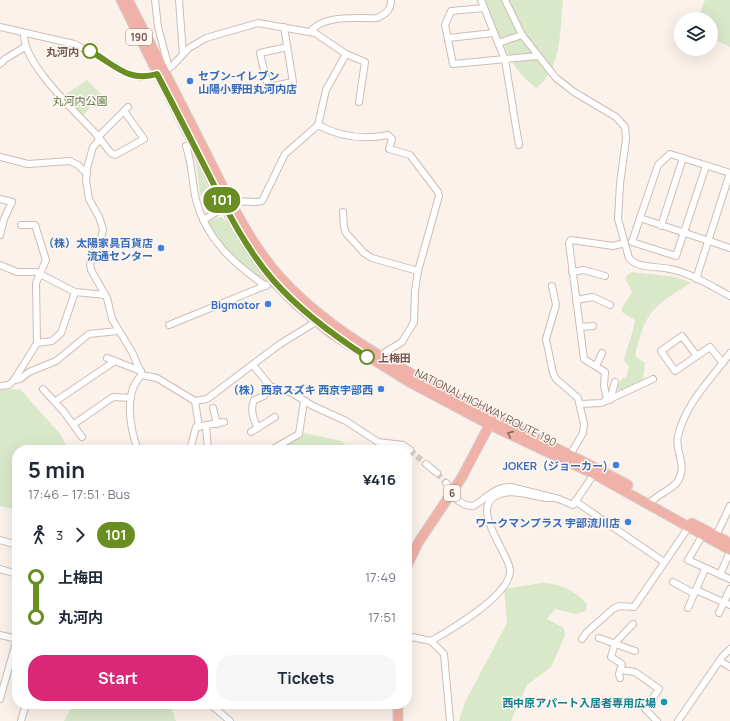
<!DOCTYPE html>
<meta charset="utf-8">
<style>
:root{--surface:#fff;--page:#f6f6f7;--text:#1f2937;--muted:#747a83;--accent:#db2777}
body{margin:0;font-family:Manrope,"Noto Sans JP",sans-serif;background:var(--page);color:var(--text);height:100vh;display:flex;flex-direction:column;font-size:15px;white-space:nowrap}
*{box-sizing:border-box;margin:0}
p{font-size:13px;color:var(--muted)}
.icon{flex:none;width:22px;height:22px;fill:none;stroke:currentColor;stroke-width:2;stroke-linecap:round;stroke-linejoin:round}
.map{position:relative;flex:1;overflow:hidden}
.drawer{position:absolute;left:12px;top:445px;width:400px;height:264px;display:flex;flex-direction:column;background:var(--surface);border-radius:16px;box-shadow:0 4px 16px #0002}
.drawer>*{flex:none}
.badge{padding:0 8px;border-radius:13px;font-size:14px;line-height:26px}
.fabs{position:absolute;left:674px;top:12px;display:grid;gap:8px}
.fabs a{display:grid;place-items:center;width:44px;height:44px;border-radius:50%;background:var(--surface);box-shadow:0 4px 16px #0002;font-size:20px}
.map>.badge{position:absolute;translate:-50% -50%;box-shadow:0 0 0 2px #fff}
.legs{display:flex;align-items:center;gap:6px;height:44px;padding:0 16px;font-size:13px}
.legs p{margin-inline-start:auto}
.headline{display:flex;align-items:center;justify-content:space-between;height:68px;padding:0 16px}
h1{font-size:22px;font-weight:700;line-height:30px}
.primary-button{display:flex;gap:8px;margin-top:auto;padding:8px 16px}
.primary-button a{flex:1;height:46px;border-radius:16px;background:var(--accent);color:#fff;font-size:16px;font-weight:700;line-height:46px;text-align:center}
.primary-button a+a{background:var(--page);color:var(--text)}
ul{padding:0 16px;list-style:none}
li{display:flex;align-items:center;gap:14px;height:40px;font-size:15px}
li i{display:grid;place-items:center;width:6px;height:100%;margin:0 5px;background:currentColor}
li i::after{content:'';width:10px;height:10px;margin:-5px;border:3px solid;border-radius:50%;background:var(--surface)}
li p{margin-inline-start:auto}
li:first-child i{background:linear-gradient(#0000 50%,currentColor 0)}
li:last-child i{background:linear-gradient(currentColor 50%,#0000 0)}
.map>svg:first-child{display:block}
.green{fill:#dae8ca}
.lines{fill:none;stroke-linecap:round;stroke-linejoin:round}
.minor-tunnel{stroke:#d9ccc4;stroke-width:6;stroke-dasharray:6 3;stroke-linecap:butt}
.minor-casing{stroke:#cfbcb4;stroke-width:8}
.highway-casing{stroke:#d8d0ce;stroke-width:11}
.minor{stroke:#fff;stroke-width:6}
.highway{stroke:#efb1a8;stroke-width:9}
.oneway{stroke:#8d6a62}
.line-1-casing{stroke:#fff;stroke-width:9}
.line-1{stroke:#6b8e23;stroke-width:6}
.stop-1-dot{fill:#fff;stroke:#6b8e23;stroke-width:2}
.shop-dot{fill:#3f7fe0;stroke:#fef7f2;stroke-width:1.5}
.culture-dot{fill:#0f9aa8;stroke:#fef7f2;stroke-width:1.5}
.labels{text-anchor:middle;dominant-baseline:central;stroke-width:3;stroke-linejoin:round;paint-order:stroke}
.shield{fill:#fef7f2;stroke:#9d8881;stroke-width:1}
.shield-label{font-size:10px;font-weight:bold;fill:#745850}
.stop-label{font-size:11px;font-weight:bold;fill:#745850;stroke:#fef7f2;text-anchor:end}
.shop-label{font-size:11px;font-weight:bold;fill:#366cbe;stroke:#fef7f2;text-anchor:end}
.park-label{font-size:11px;fill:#5e7849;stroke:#fef7f2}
.street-label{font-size:11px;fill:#745850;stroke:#fef7f2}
.culture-label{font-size:11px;font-weight:bold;fill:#0d838f;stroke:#fef7f2;text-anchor:end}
</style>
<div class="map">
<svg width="730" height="721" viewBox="0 0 730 721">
<rect width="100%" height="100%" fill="#fbf3eb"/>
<g class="green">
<path d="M481,0H563C560,29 562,70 536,88C515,72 509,56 498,33C492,22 483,12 481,0Z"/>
<path d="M705,0H730V47L711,38V19H700L699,15Z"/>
<path d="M87,80L101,94L81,118L61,97Z"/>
<path d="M196,162L214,199L215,205L209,210H206L200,193Z"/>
<path d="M221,217L228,222L241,245L264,278L263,281C246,269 214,244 209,223L211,220Z"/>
<path d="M631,272L676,277L691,283C653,306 645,311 635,356L645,363L643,380L634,387L619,392L617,387L623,377L626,378L629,367L624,360C627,346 633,334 635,320L622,312V308L632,292L625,278Z"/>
<path d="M20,389L60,434L69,450H17V510L0,506V390Z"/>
<path d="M304,433L341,441L351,450H278Z"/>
<path d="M542,583C559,583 576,591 587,604L586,611L576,614L555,609L547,619L564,628L565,636L551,667L527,685L511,721H459L465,702L507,623L504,589Z"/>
<path d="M74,704H170L176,721H64Z"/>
</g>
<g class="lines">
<g class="minor-tunnel">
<path d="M410,450L426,464"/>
<path d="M437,473L446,483"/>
</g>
<defs>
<g id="minor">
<path d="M155,0L158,27L169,68"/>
<path d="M179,0L183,54"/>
<path d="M481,0L505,60L519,145"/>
<path d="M505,0L522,35L556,78L574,92L616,117L625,127L626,139L620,184L618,219L629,258C638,269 657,266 670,269C691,273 711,286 730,296"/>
<path d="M484,8L451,11L445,25L453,64L538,56"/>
<path d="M0,27L74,44L95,54L123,72L141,77L157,74L172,66L189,48L206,38L258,23L315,33L346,54L326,90L318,125L285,154L262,201C254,204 248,200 240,202C227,204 214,214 203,220"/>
<path d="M284,27L293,82L268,87L260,53L287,47"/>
<path d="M310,32C324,14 356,19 377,18C386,14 391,10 391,0"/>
<path d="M24,34C23,64 76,112 96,134C101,140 106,147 111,153L115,155L144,139L124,111"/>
<path d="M448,38L494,33"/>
<path d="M498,43L522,35"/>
<path d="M346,54L365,62L359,102"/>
<path d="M0,64L5,59L25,47"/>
<path d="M318,125C340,137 363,140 388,135L392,139L389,149L410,155L438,192L439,196L418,271L415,291L414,322L402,342L379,356"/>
<path d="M98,137L128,107"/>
<path d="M100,139L93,147L87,168L86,180L89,199L99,217L103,229L101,239L90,264L91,270L107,298L112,319L132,352L142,375"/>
<path d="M186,146C192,163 192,182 196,200C206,239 234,264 266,286"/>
<path d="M0,157L28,164L70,161L78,165L87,174"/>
<path d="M730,173L670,154L658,165L640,218L730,248"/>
<path d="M0,199L12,202L4,219L0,235"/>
<path d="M343,212L344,227L346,233L364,253L372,258L418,271"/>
<path d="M640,218L632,242L676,256L706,166"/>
<path d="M661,226L683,158"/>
<path d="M0,265L17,272H36L75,292L105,295"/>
<path d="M572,272L584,270L605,276"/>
<path d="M696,279L730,173"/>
<path d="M552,286L556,305L546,339L553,373L556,379L578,398L584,424L583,433L570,455"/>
<path d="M576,300L593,297L610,305"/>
<path d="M169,325L267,285"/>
<path d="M580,327L593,326"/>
<path d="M37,343L52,341L61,333L75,292"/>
<path d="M697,356L682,336L661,351L675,371L710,347L723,363"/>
<path d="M107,358L141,371"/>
<path d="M253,365L270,386L292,393L313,406L346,421L378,442L403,445L410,450"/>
<path d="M596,366L602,353"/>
<path d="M14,380L20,379L29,372L56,361L89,334L118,331"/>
<path d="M0,386L9,385L14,380L37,343L36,283L46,260L35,225H21"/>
<path d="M43,389L64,412L82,437"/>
<path d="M610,400L615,382"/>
<path d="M56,401L115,361"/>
<path d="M195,401L199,427"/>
<path d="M606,401L653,379"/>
<path d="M581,404L602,403L607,399L604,386L605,372L584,359L569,243L571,240L613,246L625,243"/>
<path d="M213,408L217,424"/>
<path d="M74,424L113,397L131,398"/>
<path d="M206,427L208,450"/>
<path d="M258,428C253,419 250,409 254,400L264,396L270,386"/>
<path d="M251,432L275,417"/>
<path d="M138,450C130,429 123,392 142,375L157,378L195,401L207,399L280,344L319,320"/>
<path d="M190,450L196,427L224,422"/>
<path d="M222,450L225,449"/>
<path d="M271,450L299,434L304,401"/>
<path d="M426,464L437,473"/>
<path d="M446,483L450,489"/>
<path d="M454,498L465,505L473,506C487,499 494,486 511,487L559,499L573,505L594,474"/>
<path d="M575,501L664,562"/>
<path d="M649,504C657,494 672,490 678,481C688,463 674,452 678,436C686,402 711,380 730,353"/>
<path d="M702,536L688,560L730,579"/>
<path d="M716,536L730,506"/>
<path d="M0,540L17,545"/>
<path d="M0,569L17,574"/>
<path d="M720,575L729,554"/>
<path d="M673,582L693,593"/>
<path d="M696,590L730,605"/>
<path d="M688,608L705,569"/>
<path d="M719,613L730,589"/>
<path d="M0,635L17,639"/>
<path d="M407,636L431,641L444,654L450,721"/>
<path d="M599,638L635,651"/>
<path d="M582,639L586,633L613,609L619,606L634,607L688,528"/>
<path d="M431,641C450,630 511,595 510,570C509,552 463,502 504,493C520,489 536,499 552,498"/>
<path d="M720,661L730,667"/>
<path d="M621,670L635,672L659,689L645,709L657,721"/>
<path d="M620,678L619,674L622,664L611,657L615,643L633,624"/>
<path d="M0,699L17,639"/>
<path d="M210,704L230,721"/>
<path d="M21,721L26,704"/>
<path d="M678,721L722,657L730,649"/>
</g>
<g id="highway">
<path d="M121,0L225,207L251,251L273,281L297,305L332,334L411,383L490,425L594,474L730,550"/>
<path d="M128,0C154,51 180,102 206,153C227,195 248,241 280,277C315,316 359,345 405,370C477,412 554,445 628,485"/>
<path d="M692,523L730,543"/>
<path d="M407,566L418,543L462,477L492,420"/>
<path d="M398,704V721"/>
</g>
</defs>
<use href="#minor" class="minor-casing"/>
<use href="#highway" class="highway-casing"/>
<use href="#minor" class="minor"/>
<use href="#highway" class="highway"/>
</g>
<defs><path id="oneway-chevron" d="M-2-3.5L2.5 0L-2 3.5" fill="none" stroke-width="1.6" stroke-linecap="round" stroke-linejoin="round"/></defs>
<use class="oneway" href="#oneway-chevron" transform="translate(510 434) rotate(-156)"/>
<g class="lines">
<defs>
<path id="line-1" d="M90,51C114,64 128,83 157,74C175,108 192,142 210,177C228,213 247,250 273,280C300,311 333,335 367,357"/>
</defs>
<use href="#line-1" class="line-1-casing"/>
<use href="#line-1" class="line-1"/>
</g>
<g class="stop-1-dot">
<circle cx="90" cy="51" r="7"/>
<circle cx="367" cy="357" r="7"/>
</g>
<g class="shop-dot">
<circle cx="190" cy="81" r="4"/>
<circle cx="161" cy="248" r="4"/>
<circle cx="268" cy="304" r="4"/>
<circle cx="381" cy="389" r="4"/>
<circle cx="616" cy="465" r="4"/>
<circle cx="628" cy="522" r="4"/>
</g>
<circle class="culture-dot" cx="664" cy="702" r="4"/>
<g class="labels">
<g class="shield">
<rect x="126" y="29" width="26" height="16" rx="3"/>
<rect x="444" y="485" width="16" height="16" rx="3"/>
</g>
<g class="shield-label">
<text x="139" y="37">190</text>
<text x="452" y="493">6</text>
</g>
<g class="stop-label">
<text x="79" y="51">丸河内</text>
<text x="378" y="357" text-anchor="start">上梅田</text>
</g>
<g class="shop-label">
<text x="198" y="75" text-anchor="start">セブン-イレブン<tspan x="198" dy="13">山陽小野田丸河内店</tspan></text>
<text x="153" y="242">（株）太陽家具百貨店<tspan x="153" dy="13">流通センター</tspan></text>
<text x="260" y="304">Bigmotor</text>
<text x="373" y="389">（株）西京スズキ 西京宇部西</text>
<text x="608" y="465">JOKER（ジョーカー)</text>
<text x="620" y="522">ワークマンプラス 宇部流川店</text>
</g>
<g class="park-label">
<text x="80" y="100">丸河内公園</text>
</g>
<g class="street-label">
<text transform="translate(486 407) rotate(27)">NATIONAL HIGHWAY ROUTE 190</text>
</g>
<g class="culture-label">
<text x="656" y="702">西中原アパート入居者専用広場</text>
</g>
</g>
</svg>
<div class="fabs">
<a><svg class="icon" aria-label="layers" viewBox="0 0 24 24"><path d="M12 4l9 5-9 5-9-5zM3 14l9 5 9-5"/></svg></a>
</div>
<b class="badge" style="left:222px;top:200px;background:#6b8e23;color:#fff">101</b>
<section class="drawer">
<div class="headline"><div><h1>5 min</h1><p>17:46 – 17:51 · Bus</p></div><b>¥416</b></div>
<div class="legs"><svg class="icon" aria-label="walk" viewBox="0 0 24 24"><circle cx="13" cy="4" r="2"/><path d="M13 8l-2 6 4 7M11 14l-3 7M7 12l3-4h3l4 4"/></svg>3<svg class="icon" aria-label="forward" viewBox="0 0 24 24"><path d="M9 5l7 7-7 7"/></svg><b class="badge" style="background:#6b8e23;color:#fff">101</b></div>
<ul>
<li><i style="color:#6b8e23"></i><b>上梅田</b><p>17:49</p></li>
<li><i style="color:#6b8e23"></i><b>丸河内</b><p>17:51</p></li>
</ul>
<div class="primary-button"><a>Start</a><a>Tickets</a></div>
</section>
</div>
